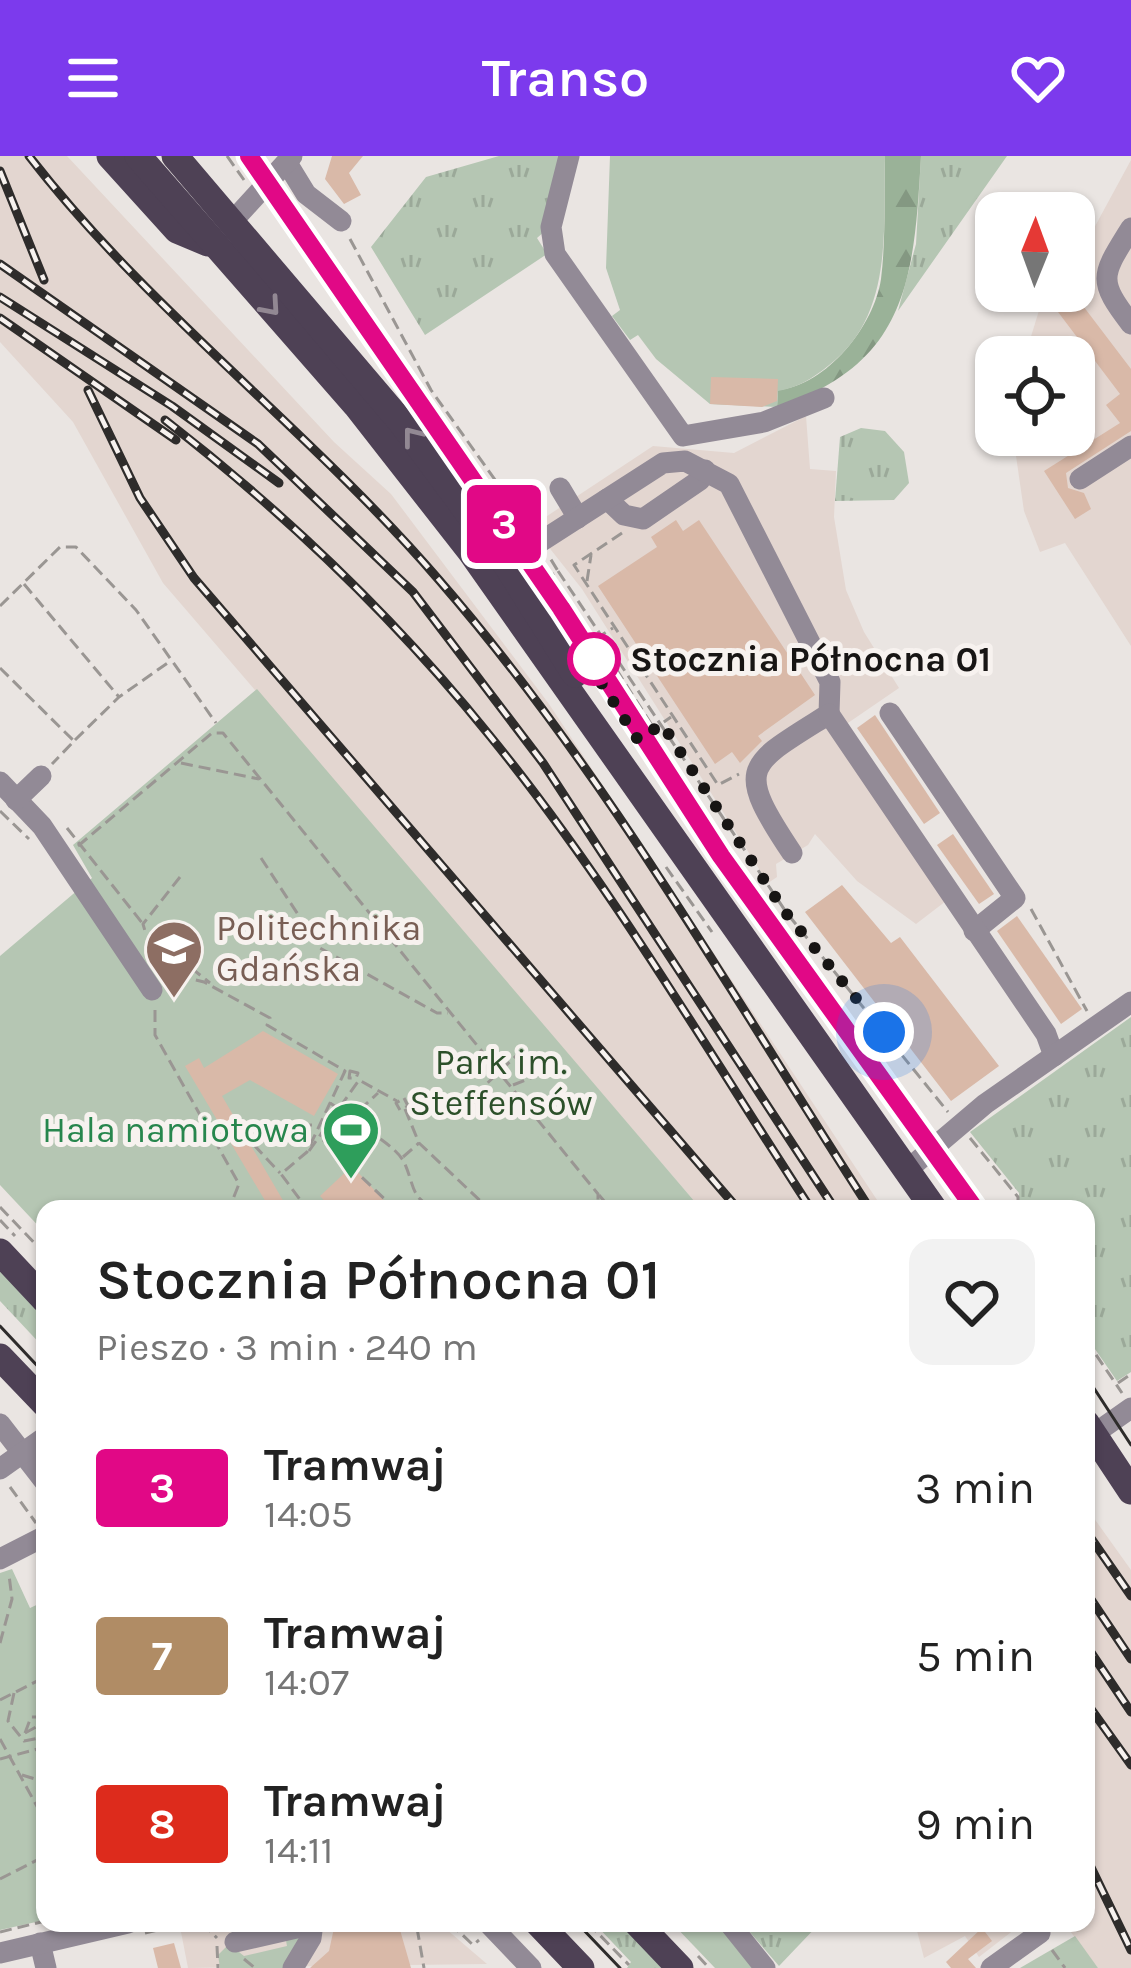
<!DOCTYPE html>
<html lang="pl">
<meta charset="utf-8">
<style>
:root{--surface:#fff;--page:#f2f2f2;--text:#222;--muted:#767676;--accent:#7c3aed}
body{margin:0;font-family:Karla,sans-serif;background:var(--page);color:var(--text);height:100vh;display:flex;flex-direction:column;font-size:45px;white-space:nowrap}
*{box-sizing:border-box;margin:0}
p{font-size:39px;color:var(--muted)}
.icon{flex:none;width:66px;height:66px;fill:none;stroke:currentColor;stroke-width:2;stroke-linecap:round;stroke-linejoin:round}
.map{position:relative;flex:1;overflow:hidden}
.details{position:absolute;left:36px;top:1044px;width:1059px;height:732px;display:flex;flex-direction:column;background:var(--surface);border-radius:24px;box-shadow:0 3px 9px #0004}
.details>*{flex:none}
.badge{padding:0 24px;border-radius:9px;font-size:42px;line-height:78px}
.needle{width:78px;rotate:1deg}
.fabs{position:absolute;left:975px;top:36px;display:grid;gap:24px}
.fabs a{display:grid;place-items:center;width:120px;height:120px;border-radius:24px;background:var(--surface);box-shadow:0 3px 9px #0004;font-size:60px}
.you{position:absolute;width:60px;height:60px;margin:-30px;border:9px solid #fff;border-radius:50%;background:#1a73e8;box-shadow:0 0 0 18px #1a73e833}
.map>.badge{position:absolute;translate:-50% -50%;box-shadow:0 0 0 6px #fff}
.round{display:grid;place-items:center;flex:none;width:126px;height:126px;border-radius:24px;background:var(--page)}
.summary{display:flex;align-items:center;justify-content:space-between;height:204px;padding:0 60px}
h1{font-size:57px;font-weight:600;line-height:90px}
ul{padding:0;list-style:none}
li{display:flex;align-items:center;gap:36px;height:168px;padding:0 60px}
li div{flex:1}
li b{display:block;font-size:45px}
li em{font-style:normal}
li .badge{min-width:132px;font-weight:700;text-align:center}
header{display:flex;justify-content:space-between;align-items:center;height:156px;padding:0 60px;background:var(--accent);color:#fff;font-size:54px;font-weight:600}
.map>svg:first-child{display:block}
.built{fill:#e3d6d0}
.grass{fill:url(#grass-tufts)}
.forest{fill:url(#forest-firs)}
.green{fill:#b5c6b3}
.building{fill:#d9b9a8}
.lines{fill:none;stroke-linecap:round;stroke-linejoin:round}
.path{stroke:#9a9693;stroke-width:3;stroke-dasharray:12 6;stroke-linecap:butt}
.minor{stroke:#928a96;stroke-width:21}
.major{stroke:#4e4155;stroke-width:27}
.tram{stroke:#2e2c2b;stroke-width:3}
.rail-casing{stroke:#2e2c2b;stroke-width:9}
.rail{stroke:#f7f2ef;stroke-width:4.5;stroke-dasharray:14;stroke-linecap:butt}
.oneway{stroke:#928893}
.line-casing{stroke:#fff;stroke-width:27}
.line{stroke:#e10886;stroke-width:18}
.walk{stroke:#171514;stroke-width:12;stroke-dasharray:0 21.6}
.stop-dot{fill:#fff;stroke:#e10886;stroke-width:6}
.labels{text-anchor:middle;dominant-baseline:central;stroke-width:10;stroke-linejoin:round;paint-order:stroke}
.stop-label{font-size:36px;font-weight:bold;fill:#171514;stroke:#f7f2ef;text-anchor:start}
.education-label{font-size:36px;fill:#785e54;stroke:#f7f2ef;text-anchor:start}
.park-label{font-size:36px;fill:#2c502a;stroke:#f7f2ef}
.leisure-label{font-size:36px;fill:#27864d;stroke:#f7f2ef;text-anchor:end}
</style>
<header><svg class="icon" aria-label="menu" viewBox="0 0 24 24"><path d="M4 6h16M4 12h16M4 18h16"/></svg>Transo<svg class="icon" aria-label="heart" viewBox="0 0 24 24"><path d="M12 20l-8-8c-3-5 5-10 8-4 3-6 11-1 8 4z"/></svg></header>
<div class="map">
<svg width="1131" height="1812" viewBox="0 0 1131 1812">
<defs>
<pattern id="grass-tufts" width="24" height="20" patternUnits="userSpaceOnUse" patternTransform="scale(3)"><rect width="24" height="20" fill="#b5c6b3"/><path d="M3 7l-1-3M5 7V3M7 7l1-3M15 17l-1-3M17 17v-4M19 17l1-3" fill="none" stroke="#9ba999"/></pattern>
<pattern id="forest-firs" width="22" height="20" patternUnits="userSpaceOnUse" patternTransform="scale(3)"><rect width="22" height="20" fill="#9ab298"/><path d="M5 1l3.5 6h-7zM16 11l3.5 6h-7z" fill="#849882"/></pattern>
</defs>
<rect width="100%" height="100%" fill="#eae5e2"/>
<g class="built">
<path d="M0,0H67L334,286L391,338L549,548L883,1053H701L163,427L73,266L0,186Z"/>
<path d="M1131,4V490L1065,387L1040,396L1024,355L1016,300L1021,279H1074V201H1026L1029,187L1045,135H1074V109Z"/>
<path d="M806,260L810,313L836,315L834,361L846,434L864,476L899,532L845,569L946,745L916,768L857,725L815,678L808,689L776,708L777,721L768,727L582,433L532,370L653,290L734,297Z"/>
<path d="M1086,1351L1131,1414V1812H1098L1064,1767H1086Z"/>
<path d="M219,1767H439L487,1808L188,1812L181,1776Z"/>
<path d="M915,1767H1023L979,1801L965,1780L924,1802Z"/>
</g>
<g class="grass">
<path d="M499,0H562L545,75L537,82L547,98L425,179L371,91L426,21Z"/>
<path d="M921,0H1007L898,155L916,88Z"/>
<path d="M861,272L885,275L904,296L909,327L894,344L835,345L840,281Z"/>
<path d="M1131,861V1216L1117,1225L1086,1180V1053H1019V1037L970,976Z"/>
<path d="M0,1113L45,1160V1193L0,1145Z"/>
<path d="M594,1767H622L664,1812H627L631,1806Z"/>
<path d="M742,1767H820L779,1810Z"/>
</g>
<path class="forest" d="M885,0H921C914,123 908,208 777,251L778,234C827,229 874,170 881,123C886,83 884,40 885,0Z"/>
<g class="green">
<path d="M610,0H885C883,74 894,160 828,210C813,222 797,232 778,235L777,251L710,248L656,203L638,179L630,184L612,160L620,154L606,112Z"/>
<path d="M257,533L701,1053H45V1077L0,1029V800L92,722L73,689Z"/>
<path d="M12,1413L30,1452L45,1445V1764L0,1774V1417Z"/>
<path d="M672,1767H722L758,1812H715Z"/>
<path d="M306,1775L288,1812H220L218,1799L229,1788L244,1800L287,1790L285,1779Z"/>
<path d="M1075,1780L1098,1812H1020Z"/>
</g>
<g class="building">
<path d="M332,0H363L349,17L361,39L344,48L325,23Z"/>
<path d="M1074,138L1131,213V275L1066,317L1068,332L1084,337L1091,353L1075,363L1044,315L1120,267L1106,249L1120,238L1055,152Z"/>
<path d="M711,221L778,223L777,245L762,251L710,248Z"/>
<path d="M676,364L683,375L699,364L815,539L758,580L762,585L740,607L732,596L715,608L598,430L657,391L651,381Z"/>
<path d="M875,559L940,657L924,668L857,572Z"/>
<path d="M953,678L994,738L979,748L937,689Z"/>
<path d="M842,729L891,787L900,781L999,910L951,945L805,756Z"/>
<path d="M1017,760L1082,853L1061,868L997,775Z"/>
<path d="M263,875L338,918L314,960L250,924L222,940L288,1053H270L185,910L199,902L204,912Z"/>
<path d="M352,1010L392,1053H332L320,1040Z"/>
<path d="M343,1767H398L411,1812H310L329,1795L334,1772Z"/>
<path d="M982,1772L992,1785L968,1803L976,1812H951L946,1806Z"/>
<path d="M174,1787L181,1812H158L153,1792Z"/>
</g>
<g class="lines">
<g class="path">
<path d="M227,0L244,24"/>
<path d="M350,83L431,234L528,370"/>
<path d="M622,377L574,409L718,629L739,618"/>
<path d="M558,415L786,756L948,956"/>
<path d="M544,424L558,415L550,402"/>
<path d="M587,425L591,399"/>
<path d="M24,428L119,541"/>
<path d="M0,450L60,391H76L136,454L216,567"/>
<path d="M597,483L653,571"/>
<path d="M580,492L613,472"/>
<path d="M0,512L74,585L52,608"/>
<path d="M596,520L638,584L671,561"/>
<path d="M75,584L119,541L169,506"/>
<path d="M639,585L708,693"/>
<path d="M181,607L259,623"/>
<path d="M0,655L29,683"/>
<path d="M67,672L143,768"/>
<path d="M78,690L212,577H223L598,1038V1053"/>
<path d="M261,702L320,792L437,857H448"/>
<path d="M666,711L712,776"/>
<path d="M180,721L143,768L145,775L210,827"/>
<path d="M1031,753L1087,855"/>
<path d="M161,815L204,826L270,862L267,869L345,915L307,996L281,1018L307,1053"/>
<path d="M155,854V879L239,1028L229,1053"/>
<path d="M350,915L358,917L356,922H349Z"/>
<path d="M513,929L538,919L534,902L517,899L478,936L491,956L516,936"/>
<path d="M404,942L408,950L400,954L396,947Z"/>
<path d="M330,947L352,961L378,937"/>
<path d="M405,953L419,987L489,1053"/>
<path d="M352,961C367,976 395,989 404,1006C415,1029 410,1048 443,1053"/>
<path d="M970,982L1018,1041V1053"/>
<path d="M323,984L395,1053"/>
<path d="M251,989C265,972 293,969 315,969"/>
<path d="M254,989L280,1017"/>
<path d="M309,995L359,924L397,945"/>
<path d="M403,1001L419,987"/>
<path d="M934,1011L966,1053"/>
<path d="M599,1039L611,1053"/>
<path d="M0,1051L45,1098"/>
<path d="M0,1064L15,1080"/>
<path d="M1086,1184L1122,1237"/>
<path d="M1118,1227L1131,1218"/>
<path d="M10,1331L36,1367"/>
<path d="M0,1487L12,1443L9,1419"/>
<path d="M14,1537L8,1565L24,1585L39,1582L43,1567"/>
<path d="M0,1544L45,1521"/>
<path d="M25,1577L31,1561H45"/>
<path d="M25,1577L45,1566"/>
<path d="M0,1583L45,1665"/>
<path d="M0,1603L45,1591"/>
<path d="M22,1619L45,1626"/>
<path d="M0,1723L45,1700"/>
<path d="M202,1767L217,1782"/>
<path d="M415,1767L417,1772L422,1767"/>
<path d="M450,1767L473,1789L479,1784"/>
<path d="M588,1767L629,1809"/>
<path d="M417,1772L424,1812"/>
<path d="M0,1776L45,1765"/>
<path d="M145,1777L190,1767"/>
<path d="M217,1790L218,1812"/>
<path d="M1052,1794L1065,1812"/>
<path d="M698,1800L709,1812"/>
<path d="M244,1803L255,1812"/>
</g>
<g class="minor">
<path d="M569,0L551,71L555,98L683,280L764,266L824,242"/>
<path d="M287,7L306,38L341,65"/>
<path d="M230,68L292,0"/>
<path d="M1131,72C1102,119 1096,123 1131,168"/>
<path d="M1080,323L1131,290"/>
<path d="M560,332L578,362"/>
<path d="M607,343L624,359L643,363L700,324L705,314"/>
<path d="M506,408L663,307L685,305L729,328L830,526L829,558C746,610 734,610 792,697"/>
<path d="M890,557L1015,742L974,775"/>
<path d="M829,558L1046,878L1054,900"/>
<path d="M0,626L42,670L152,834"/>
<path d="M16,644L41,620"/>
<path d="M906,1015L985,948L1131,846"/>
<path d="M0,1268L45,1326"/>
<path d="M1094,1278L1131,1252"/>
<path d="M0,1313L45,1281"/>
<path d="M0,1403L45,1380"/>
<path d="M488,1767L531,1812"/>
<path d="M729,1767L765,1812"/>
<path d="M235,1786L314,1768"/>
<path d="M40,1787L46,1812"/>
<path d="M0,1797L128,1767"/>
<path d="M293,1812L311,1782L313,1767"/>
<path d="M991,1812L1040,1777"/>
</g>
<g class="major">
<path d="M110,0L177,74L208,87"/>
<path d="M138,0L356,249L471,396L934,1053"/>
<path d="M175,0L402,267L506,408L575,518"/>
<path d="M0,1096L45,1144"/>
<path d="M0,1201L45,1248"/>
<path d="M1086,1267L1131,1335"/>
<path d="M538,1767L581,1812"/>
<path d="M637,1767L680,1812"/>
</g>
<g class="tram">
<path d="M258,0L565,442L739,713L985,1053"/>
<path d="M0,1170L45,1218"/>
<path d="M1086,1220L1131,1289"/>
<path d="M577,1767L620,1812"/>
</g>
<defs>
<g id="rail">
<path d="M29,0C150,156 311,275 439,424C605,615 733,841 870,1053"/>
<path d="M0,15L44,124"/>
<path d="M0,108L258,288L413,436L543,607L835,1053"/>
<path d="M0,141L172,250L279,327"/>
<path d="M0,162L176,284"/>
<path d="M88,234L140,342L194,422L738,1053"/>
<path d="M165,264C285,357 395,462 490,580C610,727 707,894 811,1053"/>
<path d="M1086,1375L1131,1440"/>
<path d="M1086,1436L1131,1503"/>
<path d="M1086,1489L1131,1556"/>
<path d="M1086,1546L1131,1609"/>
<path d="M1086,1701L1131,1794"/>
</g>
</defs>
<use href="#rail" class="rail-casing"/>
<use href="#rail" class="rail"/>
</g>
<defs><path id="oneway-chevron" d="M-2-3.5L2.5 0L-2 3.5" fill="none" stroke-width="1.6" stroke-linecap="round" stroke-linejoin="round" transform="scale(3)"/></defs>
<g class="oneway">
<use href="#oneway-chevron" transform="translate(271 151) rotate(49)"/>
<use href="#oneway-chevron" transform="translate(412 280) rotate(-128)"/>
</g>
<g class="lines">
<defs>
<path id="line" d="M249,0L561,452L721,700L975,1053"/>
</defs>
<use href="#line" class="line-casing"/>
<use href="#line" class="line"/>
<path class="walk" d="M594,503L584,500L638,584L662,568L785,756L884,876"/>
</g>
<defs>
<symbol id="university-pin" viewBox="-11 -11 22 30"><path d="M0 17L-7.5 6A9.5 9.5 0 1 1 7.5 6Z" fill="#8d6e63" stroke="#f7f2ef"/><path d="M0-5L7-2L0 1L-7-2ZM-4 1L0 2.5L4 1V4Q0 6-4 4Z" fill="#fff"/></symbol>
<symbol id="stadium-pin" viewBox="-11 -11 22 30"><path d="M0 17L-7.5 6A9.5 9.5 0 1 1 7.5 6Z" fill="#2e9e5b" stroke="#f7f2ef"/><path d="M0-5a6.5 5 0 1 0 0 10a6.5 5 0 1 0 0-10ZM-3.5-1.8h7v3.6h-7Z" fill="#fff"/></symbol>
</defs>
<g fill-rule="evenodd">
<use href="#university-pin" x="141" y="760" width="66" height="90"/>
<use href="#stadium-pin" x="318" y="941" width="66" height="90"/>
</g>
<circle class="stop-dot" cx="594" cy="503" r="24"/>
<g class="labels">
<g class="stop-label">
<text x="630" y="503">Stocznia Północna 01</text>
</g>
<g class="education-label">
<text x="216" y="772">Politechnika<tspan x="216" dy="41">Gdańska</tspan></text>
</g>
<g class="park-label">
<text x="501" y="906">Park im.<tspan x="501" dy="41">Steffensów</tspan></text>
</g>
<g class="leisure-label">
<text x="309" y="974">Hala namiotowa</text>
</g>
</g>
</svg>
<div class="fabs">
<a><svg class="needle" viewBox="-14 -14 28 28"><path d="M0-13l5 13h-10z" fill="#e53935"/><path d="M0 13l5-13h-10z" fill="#767676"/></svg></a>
<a><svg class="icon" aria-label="locate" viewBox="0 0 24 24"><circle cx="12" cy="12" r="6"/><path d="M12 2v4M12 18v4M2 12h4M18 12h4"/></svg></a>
</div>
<div class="you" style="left:884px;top:876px"></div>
<b class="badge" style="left:504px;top:368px;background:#e10886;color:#fff">3</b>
<section class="details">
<div class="summary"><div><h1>Stocznia Północna 01</h1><p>Pieszo · 3 min · 240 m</p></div><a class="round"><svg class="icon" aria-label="heart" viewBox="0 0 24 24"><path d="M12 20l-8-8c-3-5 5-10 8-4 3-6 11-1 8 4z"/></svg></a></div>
<ul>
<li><span class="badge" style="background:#e10886;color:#fff">3</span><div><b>Tramwaj</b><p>14:05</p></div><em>3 min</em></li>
<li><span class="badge" style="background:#b08c65;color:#fff">7</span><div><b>Tramwaj</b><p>14:07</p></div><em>5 min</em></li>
<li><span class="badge" style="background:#dd2b1c;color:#fff">8</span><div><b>Tramwaj</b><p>14:11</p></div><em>9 min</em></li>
</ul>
</section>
</div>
